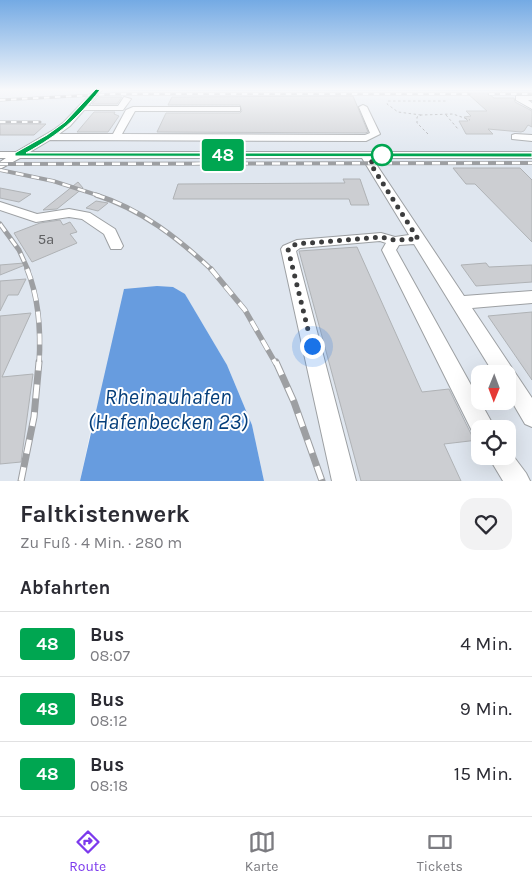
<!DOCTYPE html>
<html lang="de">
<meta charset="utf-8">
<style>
:root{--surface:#fff;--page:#f2f2f3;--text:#2b2b33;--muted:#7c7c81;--line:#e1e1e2;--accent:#7c3aed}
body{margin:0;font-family:Karla,sans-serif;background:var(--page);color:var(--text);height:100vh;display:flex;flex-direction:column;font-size:19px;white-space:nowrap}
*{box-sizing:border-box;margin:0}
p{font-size:16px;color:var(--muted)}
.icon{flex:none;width:28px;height:28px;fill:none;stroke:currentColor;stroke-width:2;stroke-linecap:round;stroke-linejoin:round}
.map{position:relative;height:481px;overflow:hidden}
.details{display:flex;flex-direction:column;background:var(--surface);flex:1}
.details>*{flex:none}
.badge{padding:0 10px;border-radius:4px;font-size:18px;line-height:32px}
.needle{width:32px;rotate:181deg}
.controls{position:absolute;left:471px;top:365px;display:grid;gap:10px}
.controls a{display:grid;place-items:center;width:45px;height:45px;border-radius:10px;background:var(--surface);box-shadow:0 5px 20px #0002;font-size:25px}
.you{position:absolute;width:25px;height:25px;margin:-12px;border:4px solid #fff;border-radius:50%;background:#1a73e8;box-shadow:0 0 0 8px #1a73e833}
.map>.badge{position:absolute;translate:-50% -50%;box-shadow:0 0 0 2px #fff}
h2{padding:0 20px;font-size:19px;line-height:45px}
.round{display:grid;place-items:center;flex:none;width:52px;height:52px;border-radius:15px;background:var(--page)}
.overview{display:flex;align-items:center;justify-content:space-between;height:85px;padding:0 20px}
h1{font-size:24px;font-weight:700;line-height:38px}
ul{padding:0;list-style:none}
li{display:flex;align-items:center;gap:15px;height:65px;padding:0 20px;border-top:1px solid var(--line)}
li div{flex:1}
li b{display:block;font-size:19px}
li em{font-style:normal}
li .badge{min-width:55px;font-weight:700;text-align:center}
.dock{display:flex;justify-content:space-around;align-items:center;height:70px;border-top:1px solid var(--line);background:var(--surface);font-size:14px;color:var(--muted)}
.dock a{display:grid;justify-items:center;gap:2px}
.dock .selected{color:var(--accent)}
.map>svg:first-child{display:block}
.built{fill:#dfe6ef;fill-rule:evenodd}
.water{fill:#679cdf}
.building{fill:#ccced2;stroke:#afb2b5}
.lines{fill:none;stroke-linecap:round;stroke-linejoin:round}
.minor-casing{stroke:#9da0a3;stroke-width:2}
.path{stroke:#9b9da0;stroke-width:1;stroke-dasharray:2.5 2.5;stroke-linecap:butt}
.minor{fill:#fff;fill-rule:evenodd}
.rail-far4-casing{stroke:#9d9fa2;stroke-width:3}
.rail-far3-casing{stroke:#9d9fa2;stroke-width:4}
.rail-far2-casing{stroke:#9d9fa2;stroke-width:5}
.rail-far1-casing{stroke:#9d9fa2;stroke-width:5.5}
.rail-casing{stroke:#9d9fa2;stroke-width:7}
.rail-far4{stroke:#fff;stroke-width:2;stroke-dasharray:5.5;stroke-linecap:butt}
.rail-far3{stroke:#fff;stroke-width:2.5;stroke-dasharray:8;stroke-linecap:butt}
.rail-far2{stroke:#fff;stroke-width:3;stroke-dasharray:9;stroke-linecap:butt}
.rail-far1{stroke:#fff;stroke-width:4;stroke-dasharray:11;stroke-linecap:butt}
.rail{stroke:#fff;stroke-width:5;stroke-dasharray:14;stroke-linecap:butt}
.line{fill:#00a651;stroke:#fff}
.walk{stroke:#3c3d3e;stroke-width:5;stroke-dasharray:0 9}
.stop-dot{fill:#fff;stroke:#00a651;stroke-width:2.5}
.labels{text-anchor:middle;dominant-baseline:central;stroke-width:4;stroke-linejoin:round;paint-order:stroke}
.number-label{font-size:15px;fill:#606163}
.near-water-label{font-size:22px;font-style:italic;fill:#053e7a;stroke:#fff}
</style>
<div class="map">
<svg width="532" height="481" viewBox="0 0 532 481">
<rect width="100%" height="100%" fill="#eff2f6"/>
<path class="built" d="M0,90L532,91V481H264L252,425L227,365L185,294L91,428L80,481H0ZM480,374H508V401H480ZM480,429H508V456H480Z"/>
<g class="water">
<path d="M125,90H532V91H132Z"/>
<path d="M157,286L173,287L185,294L227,365L252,425L264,481H80L124,289Z"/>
</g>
<g class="building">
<path d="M467,93H488L494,98H514L515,102L532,111V127L528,125L524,131L521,132L488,129L493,134H466L459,121H468L464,117L471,116L466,111H487Z"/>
<path d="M353,96L368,132L365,133L157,132L166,113H240L242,111L240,105H168L172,97Z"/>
<path d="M99,97H122L117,104H92Z"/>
<path d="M94,112H115L114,114L119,116L108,132H77Z"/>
<path d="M0,124H46L34,135H0Z"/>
<path d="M453,168H520L532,180V242L475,184H466Z"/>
<path d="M343,179H360L369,205H351L349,199H173L178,184L345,183Z"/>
<path d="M78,182L83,188L57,209L43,210Z"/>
<path d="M0,188L31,194L19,202L0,198Z"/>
<path d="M96,201L108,203L98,211L86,208Z"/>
<path d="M60,220L63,225L70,222L77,232L70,234L77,243L32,262L14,233L40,223Z"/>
<path d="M357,247L422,392L449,389L473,438L478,440L444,444L461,481H361L299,251Z"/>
<path d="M24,263L25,265L0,275V265Z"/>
<path d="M486,263L489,267L532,265V282L476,286L461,265Z"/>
<path d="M26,279L18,295H8L0,311V281Z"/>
<path d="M532,312V380L488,316Z"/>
<path d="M31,313L2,377L33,374L21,462L0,464V316Z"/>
</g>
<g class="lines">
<defs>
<g id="minor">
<path d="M94,90H102L88,106H118L124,97L131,99L123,110H84L70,126L59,134H113L126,110L133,107H240V111H135L122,134L365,135L370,133L359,107L363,105L367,107L380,134L366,141L50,140L30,152H532V158H372L464,296L532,291V303L472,308L532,398V427L525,424L508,395V374H494L414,244L399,245L396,250L491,421L494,429H480V438L475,437L382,250L386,243L380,241L300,248L296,251L356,481H332L281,249L283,246L297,240L381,233L395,237L409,235L362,158H20L0,169V162L6,158H0V152H16L55,129L64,122Z"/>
<path d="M516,96H532V100H528L532,103V109L516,100Z"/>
<path d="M515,134L532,135V141L512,139V135Z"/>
<path d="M0,202L37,214L69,209L90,213L115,229L123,246L121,249H111L104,234L82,219L69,217L36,222L0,210Z"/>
<path d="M508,449L526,473L530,481H503L488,456H508Z"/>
</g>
</defs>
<use href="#minor" class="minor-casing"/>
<g class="path">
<path d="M500,90L504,93"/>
<path d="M421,115L398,112L387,104L388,101H446"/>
<path d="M446,115L458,129"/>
<path d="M428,134L417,123V117L421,115L453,114L470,120"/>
</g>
<use href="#minor" class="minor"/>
<defs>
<g id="rail-far4">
<path d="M489,94H532"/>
<path d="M0,100L114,94H469"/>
<path d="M0,122H40"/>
</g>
<g id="rail-far3">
<path d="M0,164L532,163"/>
<path d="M0,170L53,181L100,196"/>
</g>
<g id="rail-far2">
<path d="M96,195C141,209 179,239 212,270"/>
<path d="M0,224L19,250L28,270"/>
</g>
<g id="rail-far1">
<path d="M27,269C39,298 41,332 39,364"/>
<path d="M211,269L245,310L276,364"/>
</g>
<g id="rail">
<path d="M276,362L294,402L322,481"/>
<path d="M21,481L34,417L39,362"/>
</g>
</defs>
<use href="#rail-far4" class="rail-far4-casing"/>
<use href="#rail-far3" class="rail-far3-casing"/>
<use href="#rail-far2" class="rail-far2-casing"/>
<use href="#rail-far1" class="rail-far1-casing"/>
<use href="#rail" class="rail-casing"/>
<use href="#rail-far4" class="rail-far4"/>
<use href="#rail-far3" class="rail-far3"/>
<use href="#rail-far2" class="rail-far2"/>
<use href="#rail-far1" class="rail-far1"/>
<use href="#rail" class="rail"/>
</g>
<linearGradient id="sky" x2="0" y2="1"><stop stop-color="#74aae4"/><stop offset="0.57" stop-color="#f8f9fb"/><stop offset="1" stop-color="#f8f9fb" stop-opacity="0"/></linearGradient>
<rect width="532" height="157" fill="url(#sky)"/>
<path class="line" d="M96,89L100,90C76,120 60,134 26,153H532V157L15,156V153L47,135L65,122Z"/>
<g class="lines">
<path class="walk" d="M312,346L288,249L296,244L381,237L394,240L418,239L370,163L382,155"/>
</g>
<circle class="stop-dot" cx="382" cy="155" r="10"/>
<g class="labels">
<g class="number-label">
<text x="46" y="239">5a</text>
</g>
<g class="near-water-label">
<text x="168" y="397">Rheinauhafen<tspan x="168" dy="25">(Hafenbecken 23)</tspan></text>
</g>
</g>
</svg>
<div class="controls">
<a><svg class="needle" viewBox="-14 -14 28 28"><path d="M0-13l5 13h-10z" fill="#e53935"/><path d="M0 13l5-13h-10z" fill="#7c7c81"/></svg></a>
<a><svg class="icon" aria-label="locate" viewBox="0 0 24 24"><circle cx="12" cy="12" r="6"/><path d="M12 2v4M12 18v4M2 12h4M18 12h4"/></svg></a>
</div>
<div class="you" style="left:312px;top:346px"></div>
<b class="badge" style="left:223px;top:155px;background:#00a651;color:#fff">48</b>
</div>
<section class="details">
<div class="overview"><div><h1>Faltkistenwerk</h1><p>Zu Fuß · 4 Min. · 280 m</p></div><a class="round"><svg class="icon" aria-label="heart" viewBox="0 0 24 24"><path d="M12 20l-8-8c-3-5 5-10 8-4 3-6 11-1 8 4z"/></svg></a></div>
<h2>Abfahrten</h2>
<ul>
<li><span class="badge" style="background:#00a651;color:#fff">48</span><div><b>Bus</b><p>08:07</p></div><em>4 Min.</em></li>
<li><span class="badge" style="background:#00a651;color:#fff">48</span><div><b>Bus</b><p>08:12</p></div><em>9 Min.</em></li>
<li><span class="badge" style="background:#00a651;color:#fff">48</span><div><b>Bus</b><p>08:18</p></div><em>15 Min.</em></li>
</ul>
</section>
<nav class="dock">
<a class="selected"><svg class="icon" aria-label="directions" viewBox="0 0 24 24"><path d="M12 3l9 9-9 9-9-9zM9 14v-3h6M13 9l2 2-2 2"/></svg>Route</a>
<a><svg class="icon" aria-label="map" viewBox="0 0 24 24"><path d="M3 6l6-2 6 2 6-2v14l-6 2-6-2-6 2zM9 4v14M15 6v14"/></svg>Karte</a>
<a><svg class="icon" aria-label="tickets" viewBox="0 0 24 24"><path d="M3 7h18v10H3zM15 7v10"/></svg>Tickets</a>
</nav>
